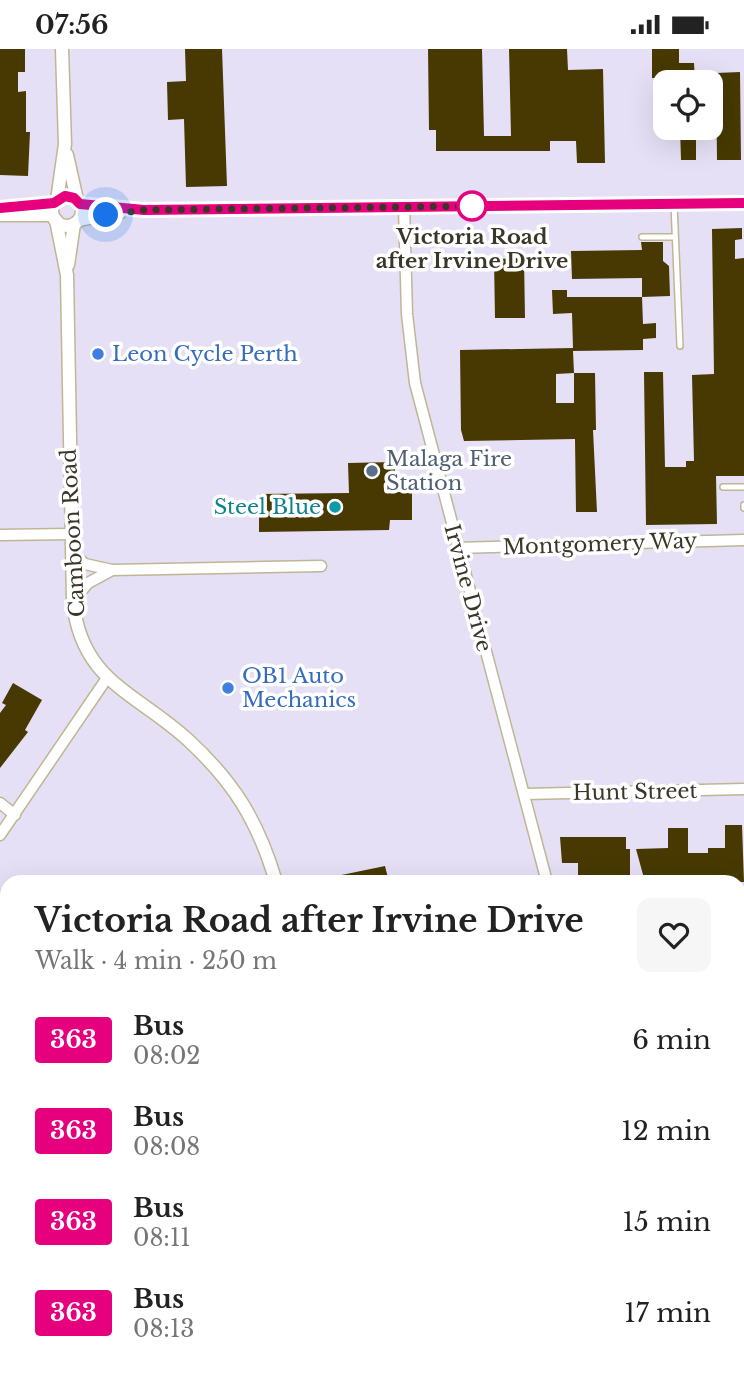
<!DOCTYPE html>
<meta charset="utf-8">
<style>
:root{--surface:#fff;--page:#f6f6f6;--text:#222;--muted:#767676}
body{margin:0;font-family:"Libre Baskerville",serif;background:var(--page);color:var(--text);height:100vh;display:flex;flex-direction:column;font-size:26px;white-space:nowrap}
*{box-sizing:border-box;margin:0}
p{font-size:23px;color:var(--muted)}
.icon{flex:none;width:38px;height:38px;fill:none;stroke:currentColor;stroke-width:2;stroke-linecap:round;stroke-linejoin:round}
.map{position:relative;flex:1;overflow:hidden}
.panel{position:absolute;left:0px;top:826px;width:746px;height:499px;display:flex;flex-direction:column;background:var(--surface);border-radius:21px 21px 0 0;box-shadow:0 7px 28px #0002}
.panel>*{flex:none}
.badge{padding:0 14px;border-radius:5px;font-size:24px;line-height:46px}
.buttons{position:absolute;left:653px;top:21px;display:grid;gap:14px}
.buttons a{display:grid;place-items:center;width:70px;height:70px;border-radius:14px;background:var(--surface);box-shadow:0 7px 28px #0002;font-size:35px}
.you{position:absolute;width:35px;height:35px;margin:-18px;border:5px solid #fff;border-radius:50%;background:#1a73e8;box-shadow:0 0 0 10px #1a73e833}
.map>.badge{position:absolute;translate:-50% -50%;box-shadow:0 0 0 4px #fff}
.round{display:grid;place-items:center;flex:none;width:74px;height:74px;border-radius:14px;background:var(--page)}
.head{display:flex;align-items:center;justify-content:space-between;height:119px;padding:0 35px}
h1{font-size:33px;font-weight:700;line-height:52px}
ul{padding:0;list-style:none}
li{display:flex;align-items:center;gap:21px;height:91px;padding:0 35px}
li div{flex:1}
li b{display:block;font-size:26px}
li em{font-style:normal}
li .badge{min-width:77px;font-weight:700;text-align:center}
.status{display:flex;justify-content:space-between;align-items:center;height:49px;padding:0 35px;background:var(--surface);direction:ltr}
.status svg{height:19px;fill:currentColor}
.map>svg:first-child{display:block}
.industrial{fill:#e5e0f6;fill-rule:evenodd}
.water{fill:#8bcaf5}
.building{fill:#473901;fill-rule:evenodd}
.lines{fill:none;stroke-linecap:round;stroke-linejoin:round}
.service-casing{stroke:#c0b694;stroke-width:8}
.minor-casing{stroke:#c0b694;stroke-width:13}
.tertiary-casing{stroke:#c0b694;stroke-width:15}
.secondary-casing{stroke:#c0b694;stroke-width:17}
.path{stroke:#9e977d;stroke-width:2;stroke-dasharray:5 5;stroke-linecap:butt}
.service{stroke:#fff;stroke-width:5}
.minor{stroke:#fff;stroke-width:10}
.tertiary{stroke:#fff;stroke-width:12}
.secondary{stroke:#f7e2d9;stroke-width:14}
.line-casing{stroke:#fff;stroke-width:16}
.line{stroke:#e6007e;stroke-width:10}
.walk{stroke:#3a3628;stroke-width:7;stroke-dasharray:0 12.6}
.stop-dot{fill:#fff;stroke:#e6007e;stroke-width:3.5}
.shop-dot{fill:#3f7fe0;stroke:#fff;stroke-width:2.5}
.service-dot{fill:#5c6f8a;stroke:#fff;stroke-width:2.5}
.culture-dot{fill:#0f9aa8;stroke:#fff;stroke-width:2.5}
.labels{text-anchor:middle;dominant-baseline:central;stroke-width:7;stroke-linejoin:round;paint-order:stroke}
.stop-label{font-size:21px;font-weight:bold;fill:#3a3628;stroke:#fff}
.shop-label{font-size:21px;fill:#366cbe;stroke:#fff;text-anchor:start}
.service-label{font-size:21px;fill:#4e5e75;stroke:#fff;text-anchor:start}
.culture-label{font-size:21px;fill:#0d838f;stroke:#fff;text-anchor:end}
.street-label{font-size:21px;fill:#3a3628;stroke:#fff}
</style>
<div class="status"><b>07:56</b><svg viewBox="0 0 49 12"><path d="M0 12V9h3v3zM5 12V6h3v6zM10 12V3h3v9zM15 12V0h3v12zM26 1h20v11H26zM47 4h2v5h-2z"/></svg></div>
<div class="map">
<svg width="744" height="1324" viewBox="0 0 744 1324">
<rect width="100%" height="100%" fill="#f8eeca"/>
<path class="industrial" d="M0,0H744V1324H0ZM665,33H710V79H665ZM7,833H738V1318H7Z"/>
<path class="water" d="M119,1318H220L241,1324H119Z"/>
<g class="building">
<path d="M0,0H25V23H18V43L26,42V83H30L28,127L0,126Z"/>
<path d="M185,0H222L227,137L186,138L184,70L168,71L167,33L186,32Z"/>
<path d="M428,0H482L484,87H511L509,0H567L568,21L603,20L605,114H577L576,92H550V102H436V81H429Z"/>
<path d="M652,0H679V14H694L695,33H679V29H652Z"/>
<path d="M740,23L741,111H717L716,24Z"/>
<path d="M680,79H696V111H681Z"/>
<path d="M742,179V190L735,191V210L744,209V427H716L717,475L646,476L644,323H663L665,418H686V412H694L692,326L714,325L712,180Z"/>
<path d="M641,193H663V212L669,217L670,247L642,248V229L572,230L571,202L642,201Z"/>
<path d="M524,209L525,269H495L494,210Z"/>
<path d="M552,241H567V248H642L643,275L656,274V289L643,290V301L573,302L574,324H595L596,381H593L597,463H576L575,390L464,392L461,381L460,301L573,299L572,264L553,265ZM574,324V354H556V325Z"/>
<path d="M395,413V443H412V471H390L389,481L259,483V445L349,444L348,414Z"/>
<path d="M13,634L42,651L25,681L28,683L0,719V664L6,656L2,654Z"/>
<path d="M725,776H742L744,833H645L636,800L668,799V779H688V804H708V799H725Z"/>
<path d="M560,788H626V800H630V833H578V814H562Z"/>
<path d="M385,817L389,833H327V829Z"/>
</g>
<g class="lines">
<defs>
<g id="service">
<path d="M674,155L680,297"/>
<path d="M642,188H675"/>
<path d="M723,438H744"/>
<path d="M744,456V459"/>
<path d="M0,1172H7"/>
</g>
<g id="minor">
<path d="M80,155L144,161L744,154"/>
<path d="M404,158L407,265L415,334L547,833"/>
<path d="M0,159L54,154"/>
<path d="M0,167H54"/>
<path d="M78,172L121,164"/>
<path d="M0,486L72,485"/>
<path d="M456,499L744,491"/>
<path d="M73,505L85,515L112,521L321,517"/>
<path d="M73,552L88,534L112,521"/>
<path d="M525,745L744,740"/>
<path d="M0,754L15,766"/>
<path d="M0,786L107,629"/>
<path d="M0,970L7,972"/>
<path d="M738,974L744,973"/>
<path d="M738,1205H744"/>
<path d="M732,1318L740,1324"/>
</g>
<g id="tertiary">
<path d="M67,106L77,151"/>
<circle cx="67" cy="162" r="15"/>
<path d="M57,151L65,95L62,0"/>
<path d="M56,171L67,226L73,552C81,632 135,643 187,690C234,733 258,772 276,833"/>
<path d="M68,216L74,175"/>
</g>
<g id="secondary">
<path d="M0,1212H7"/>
<path d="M0,1234H7"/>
<path d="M396,1318L409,1324"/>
<path d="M444,1318L457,1324"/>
</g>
</defs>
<use href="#service" class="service-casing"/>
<use href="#minor" class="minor-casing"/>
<use href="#tertiary" class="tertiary-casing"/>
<use href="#secondary" class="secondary-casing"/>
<g class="path">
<path d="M0,1198H7"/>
<path d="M474,1318L485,1324"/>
</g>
<use href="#service" class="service"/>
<use href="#minor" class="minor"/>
<use href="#tertiary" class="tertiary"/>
<use href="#secondary" class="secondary"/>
</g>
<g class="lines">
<defs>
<path id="line" d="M0,159L54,154L65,147L74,149L80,155L144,161L744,154"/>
</defs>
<use href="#line" class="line-casing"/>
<use href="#line" class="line"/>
<path class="walk" d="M106,166L144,161L485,157H472"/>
</g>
<circle class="stop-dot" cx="472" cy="157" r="14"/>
<g class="shop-dot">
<circle cx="98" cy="305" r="7"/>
<circle cx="228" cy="639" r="7"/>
</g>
<circle class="service-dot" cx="372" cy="422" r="7"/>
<circle class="culture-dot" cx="335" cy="458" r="7"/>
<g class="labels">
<g class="stop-label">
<text x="472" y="188">Victoria Road<tspan x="472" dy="24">after Irvine Drive</tspan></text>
</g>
<g class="shop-label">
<text x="112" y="305">Leon Cycle Perth</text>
<text x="242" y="627">OB1 Auto<tspan x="242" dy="24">Mechanics</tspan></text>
</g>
<g class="service-label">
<text x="386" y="410">Malaga Fire<tspan x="386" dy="24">Station</tspan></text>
</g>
<g class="culture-label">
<text x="321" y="458">Steel Blue</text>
</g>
<g class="street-label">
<text transform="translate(73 484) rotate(-93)">Camboon Road</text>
<text transform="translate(600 495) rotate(-2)">Montgomery Way</text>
<text transform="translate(468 539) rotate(75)">Irvine Drive</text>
<text transform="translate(635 743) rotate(-1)">Hunt Street</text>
</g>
</g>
</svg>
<div class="buttons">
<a><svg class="icon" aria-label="locate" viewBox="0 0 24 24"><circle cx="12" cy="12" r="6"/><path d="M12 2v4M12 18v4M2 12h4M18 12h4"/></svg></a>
</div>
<div class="you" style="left:106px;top:166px"></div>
<section class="panel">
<div class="head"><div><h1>Victoria Road after Irvine Drive</h1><p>Walk · 4 min · 250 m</p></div><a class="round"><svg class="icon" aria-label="heart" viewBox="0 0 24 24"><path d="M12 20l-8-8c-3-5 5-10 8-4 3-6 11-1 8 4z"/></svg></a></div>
<ul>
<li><span class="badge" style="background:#e6007e;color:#fff">363</span><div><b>Bus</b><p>08:02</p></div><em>6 min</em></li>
<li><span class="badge" style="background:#e6007e;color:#fff">363</span><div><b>Bus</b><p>08:08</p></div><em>12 min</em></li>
<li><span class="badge" style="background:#e6007e;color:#fff">363</span><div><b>Bus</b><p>08:11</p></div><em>15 min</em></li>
<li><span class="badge" style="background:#e6007e;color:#fff">363</span><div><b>Bus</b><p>08:13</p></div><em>17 min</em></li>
</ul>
</section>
</div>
